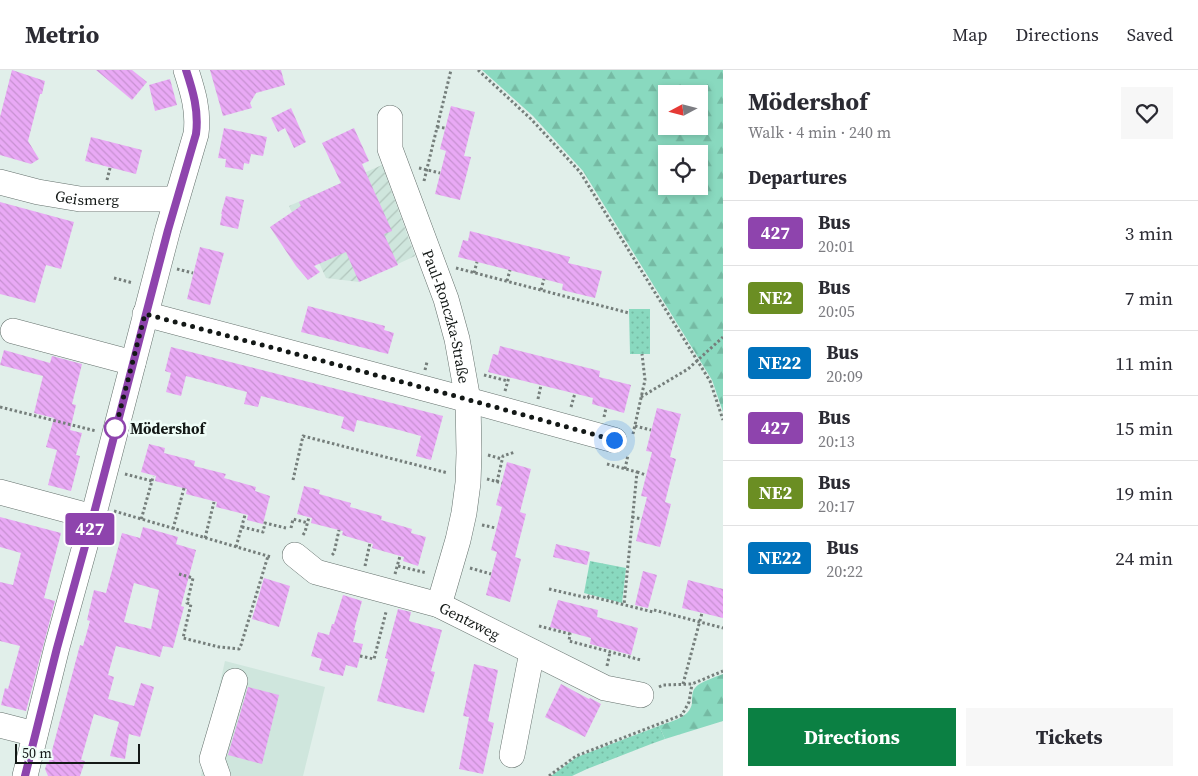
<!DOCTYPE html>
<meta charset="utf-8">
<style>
:root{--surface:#fff;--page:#f7f7f7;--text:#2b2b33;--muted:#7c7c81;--line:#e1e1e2;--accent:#0b8043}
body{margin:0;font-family:"Source Serif 4",serif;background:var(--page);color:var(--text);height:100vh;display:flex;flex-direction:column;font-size:19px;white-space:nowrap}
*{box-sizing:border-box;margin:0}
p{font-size:16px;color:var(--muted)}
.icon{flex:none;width:28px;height:28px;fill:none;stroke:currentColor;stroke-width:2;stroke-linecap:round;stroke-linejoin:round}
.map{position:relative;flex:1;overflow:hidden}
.details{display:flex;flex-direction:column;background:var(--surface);width:475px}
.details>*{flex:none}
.badge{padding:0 10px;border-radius:4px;font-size:18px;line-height:32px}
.needle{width:32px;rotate:263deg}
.tools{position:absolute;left:658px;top:15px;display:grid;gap:10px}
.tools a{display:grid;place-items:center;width:50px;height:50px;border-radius:0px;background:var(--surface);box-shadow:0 2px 8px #0003;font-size:25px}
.scale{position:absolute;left:15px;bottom:12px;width:125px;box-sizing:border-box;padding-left:5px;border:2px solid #131816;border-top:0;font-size:14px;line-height:18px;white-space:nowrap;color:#131816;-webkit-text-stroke:4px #eefdf7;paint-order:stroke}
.you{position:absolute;width:25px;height:25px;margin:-12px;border:4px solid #fff;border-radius:50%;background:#1a73e8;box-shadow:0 0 0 8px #1a73e833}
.map>.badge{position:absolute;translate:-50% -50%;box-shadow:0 0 0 2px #fff}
h2{padding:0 25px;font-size:19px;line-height:45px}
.round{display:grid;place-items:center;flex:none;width:52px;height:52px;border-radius:0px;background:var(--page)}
.overview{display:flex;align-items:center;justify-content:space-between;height:85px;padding:0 25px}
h1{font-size:24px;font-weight:700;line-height:38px}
.cta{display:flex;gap:10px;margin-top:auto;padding:10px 25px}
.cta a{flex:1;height:58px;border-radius:0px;background:var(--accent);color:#fff;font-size:20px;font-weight:700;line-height:58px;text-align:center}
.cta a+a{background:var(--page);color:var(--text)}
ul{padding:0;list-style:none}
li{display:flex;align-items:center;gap:15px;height:65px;padding:0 25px;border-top:1px solid var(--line)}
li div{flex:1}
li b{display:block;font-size:19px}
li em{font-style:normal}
li .badge{min-width:55px;font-weight:700;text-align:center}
header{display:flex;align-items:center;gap:30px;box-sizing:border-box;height:70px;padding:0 25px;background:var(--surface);border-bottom:1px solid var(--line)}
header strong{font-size:24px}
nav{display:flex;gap:28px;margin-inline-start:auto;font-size:18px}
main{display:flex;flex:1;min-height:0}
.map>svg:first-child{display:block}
.built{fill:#cfe6dd}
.industrial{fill:url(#industrial-furrows)}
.green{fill:url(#green-dots)}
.forest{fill:url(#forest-firs);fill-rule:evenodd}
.building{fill:url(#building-back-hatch);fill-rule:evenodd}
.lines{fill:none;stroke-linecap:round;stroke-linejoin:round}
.minor-casing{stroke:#65716d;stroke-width:26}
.path{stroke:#757e7b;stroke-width:3;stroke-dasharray:2.5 2.5;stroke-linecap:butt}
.minor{stroke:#fff;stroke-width:25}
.line-casing{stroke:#fff;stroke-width:11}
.line{stroke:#8e44ad;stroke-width:8}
.walk{stroke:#131816;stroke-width:5;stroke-dasharray:0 9}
.stop-dot{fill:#fff;stroke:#8e44ad;stroke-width:2.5}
.labels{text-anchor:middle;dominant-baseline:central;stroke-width:5;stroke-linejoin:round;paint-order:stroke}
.street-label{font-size:15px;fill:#131816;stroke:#eefdf7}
.stop-label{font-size:15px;font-weight:bold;fill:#131816;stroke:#eefdf7;text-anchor:start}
</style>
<header>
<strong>Metrio</strong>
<nav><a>Map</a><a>Directions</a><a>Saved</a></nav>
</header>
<main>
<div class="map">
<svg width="723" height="706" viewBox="0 0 723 706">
<defs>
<pattern id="industrial-furrows" width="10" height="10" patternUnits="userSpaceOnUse" patternTransform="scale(1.25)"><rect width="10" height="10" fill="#cfe6dd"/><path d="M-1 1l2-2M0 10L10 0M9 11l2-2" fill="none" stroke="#b1c5bd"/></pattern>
<pattern id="green-dots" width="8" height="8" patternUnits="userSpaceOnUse" patternTransform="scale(1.25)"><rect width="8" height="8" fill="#89d9bf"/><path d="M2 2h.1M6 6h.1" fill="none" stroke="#75baa3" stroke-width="1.8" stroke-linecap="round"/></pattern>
<pattern id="forest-firs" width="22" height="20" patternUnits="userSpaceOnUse" patternTransform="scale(1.25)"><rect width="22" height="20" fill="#89d9bf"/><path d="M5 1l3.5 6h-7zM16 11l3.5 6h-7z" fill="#75baa3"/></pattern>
<pattern id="building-back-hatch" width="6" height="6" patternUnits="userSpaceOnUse" patternTransform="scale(1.25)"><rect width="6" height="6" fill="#e9a9f5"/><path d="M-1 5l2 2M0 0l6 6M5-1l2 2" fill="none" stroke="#c791d1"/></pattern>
</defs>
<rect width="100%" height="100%" fill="#e1efea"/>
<path class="built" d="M225,591L325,617L303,706H201L209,662Z"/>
<path class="industrial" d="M382,95L415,186L359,212L326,208L307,166L294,148L289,136Z"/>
<g class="green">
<path d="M629,239H650V284H630Z"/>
<path d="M590,491L626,498L622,533L584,523Z"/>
<path d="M659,656L665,669L651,674L587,699L572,706H551L577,687Z"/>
</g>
<g class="forest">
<path d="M482,0H723V342L712,310L583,101L533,46ZM666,24H699V56H666ZM666,84H699V116H666Z"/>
<path d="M723,604V651L665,669L659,656C671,651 690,648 692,633C692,628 692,621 695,618C699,612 716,607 723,604Z"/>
</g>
<g class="building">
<path d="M12,0L45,11L42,24H40L28,71L39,89L31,94L0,85V47Z"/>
<path d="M96,0H132L147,12L132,30Z"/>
<path d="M210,0H281L285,15L256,23L250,33L252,38L223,46Z"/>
<path d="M170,9L177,35L155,41L149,15Z"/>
<path d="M451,36L475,42L464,86L471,87L460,130L435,124L446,81L440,79Z"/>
<path d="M291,38L306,72L294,78L285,58L278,62L271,48Z"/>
<path d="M224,58L267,67L263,86L251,84L249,94L244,93L243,100L225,97L226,89L218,88Z"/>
<path d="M354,58L369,91L362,94L392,161L384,164L398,195L359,212L346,182L314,196L320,202L308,210L296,196L270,157L301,136L299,132L341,113L322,73Z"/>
<path d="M91,67L142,80L136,104L85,91Z"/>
<path d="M226,126L244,130L238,159L220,155L222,144H221Z"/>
<path d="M0,132L74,152L61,199L46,195L35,233L0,224Z"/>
<path d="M470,161L570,187L568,193L602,201L595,228L562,220L563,214L458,187L463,170L468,171Z"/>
<path d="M200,177L224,183L210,235L187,229Z"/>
<path d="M308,236L385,256L384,260L394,263L388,284L301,262Z"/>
<path d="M500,276L600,301L599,307L631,315L624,343L592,334L593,328L488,302L493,284L498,285Z"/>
<path d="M171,277L443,346L431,390L416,386L421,366L399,360L357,350L354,362L341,358L344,347L261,326L258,337L244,334L247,322L186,306L181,326L166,322L171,303L165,301Z"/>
<path d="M4,280L50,293L52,286L82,294L72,334L76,335L70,360L82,363L76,385L80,386L71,421L48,415L57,380L46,377L54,348L34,343L43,306L0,295Z"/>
<path d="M657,338L681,344L670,387L676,389L665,432L671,434L660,477L636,471L647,427L641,426L652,382L646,381Z"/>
<path d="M149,374L165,378L164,383L195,391L194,396L226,404L224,408L256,417L255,421L270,426L263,454L247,450L248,445L216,437L217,432L186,424L187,419L155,411L156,406L141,402Z"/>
<path d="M507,392L531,399L520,442L526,444L515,487L521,489L510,532L486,525L497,482L491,480L502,437L496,435Z"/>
<path d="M304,416L320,420L319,424L351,433L350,437L382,446L381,450L412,459L411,463L426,467L418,496L403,491L404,487L372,478L373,474L342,465L343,461L311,453L312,448L297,444Z"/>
<path d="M0,447L61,463L44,528L55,531L26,641L1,635L5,618L8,619L20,576L0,571V512L13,515L21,483L0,477Z"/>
<path d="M143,457L178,467L176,474L196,480L181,536L184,537L173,578L163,576L160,587L116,576L108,605L114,607L108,629L134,636L141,613L154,617L140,667L129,664L125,689L110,686L119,652L94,644L81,690L85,691L80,706H48L45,699L47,693L49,692L80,575L83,576L90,551L87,550L94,520L106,523L122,463L140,468ZM134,513L159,520L151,559L124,552Z"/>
<path d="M556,474L590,482L587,495L553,487Z"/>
<path d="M643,501L657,505L648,538L635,535Z"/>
<path d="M264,508L290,516L279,557L252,549Z"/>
<path d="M688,510L723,519V548L682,538Z"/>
<path d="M343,525L362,531L354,560H356L353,572L363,574L357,598L346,595L343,606L319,600L322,589L311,586L318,562L329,565L332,554H334Z"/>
<path d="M558,530L598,540L597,547L638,558L631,585L590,574L591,568L550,557Z"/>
<path d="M398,539L411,542L409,551L442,560L431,601L435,602L424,643L377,631L388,589L385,588Z"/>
<path d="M474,594L498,600L488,651L494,653L483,704L459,699L469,647L463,646Z"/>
<path d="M561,614L589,629L590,628L601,634L585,667L545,647Z"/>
<path d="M248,617L279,625L262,694L228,685Z"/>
</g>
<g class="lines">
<defs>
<g id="minor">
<path id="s1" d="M390,48V79L446,229L457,269L468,330L469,383L468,413L464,443L458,470L439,535"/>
<path id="s2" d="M0,112L38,122L80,129H176"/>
<path d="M145,244L468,330L614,370"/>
<path d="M13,261L133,293"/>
<path d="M0,422L93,447"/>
<path id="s3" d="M295,485L316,502L439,535L605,618L641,625"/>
<path d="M0,655L35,664"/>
<path d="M512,685L532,582"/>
<path d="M25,706L57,577L96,436L168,159L196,64C199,41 193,22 186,0"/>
<path d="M218,706L212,689L235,611"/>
</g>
</defs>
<use href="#minor" class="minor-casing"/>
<g class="path">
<path d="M478,0L531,49L580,102L710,311L723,350"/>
<path d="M437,57L445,58"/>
<path d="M419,98L440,103"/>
<path d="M107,110L110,98"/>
<path d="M424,111L451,0"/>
<path d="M456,198L629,243"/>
<path d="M177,199L193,203"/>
<path d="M474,203L477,192"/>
<path d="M114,208L133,213"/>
<path d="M507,211L510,200"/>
<path d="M541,220L544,209"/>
<path d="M425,300L427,292"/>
<path d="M484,305L508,311"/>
<path d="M505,321L509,307"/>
<path d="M641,327L688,299L723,267"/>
<path d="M538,329L541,315"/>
<path d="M0,337L96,361"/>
<path d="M571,337L575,323"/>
<path d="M604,347L606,338"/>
<path d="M635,356L651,360"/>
<path d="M633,364L645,310L642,284"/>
<path d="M488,385L502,389"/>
<path d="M607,394L637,402L624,535"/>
<path d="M625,399L628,385"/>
<path d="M637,402L646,405"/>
<path d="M125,404L152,411L141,450"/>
<path d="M487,409L502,413"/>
<path d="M293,410L303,366L448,403"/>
<path d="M152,411L153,406"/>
<path d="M497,412L503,386L515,382"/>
<path d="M114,441L271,487"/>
<path d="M632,447L642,449"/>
<path d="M482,455L496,458"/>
<path d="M242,457L263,462L265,453L286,458"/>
<path d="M291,458L293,449L308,453"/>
<path d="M173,459L184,418"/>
<path d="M303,465L305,462L309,447"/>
<path d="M205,468L214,432"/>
<path d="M236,477L245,445"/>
<path d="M332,485L334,483L339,460"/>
<path d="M365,496L370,473"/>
<path d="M398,496L427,503"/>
<path d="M470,498L491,504"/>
<path d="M179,504L193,508L187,533L191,534L183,568L219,577L239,579L241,575L268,486"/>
<path d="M395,504L400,486"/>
<path d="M549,519L588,528L589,526L653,542"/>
<path d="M654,540L723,558"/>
<path d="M539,556L570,564L569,571L641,590"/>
<path d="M360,586L374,589L386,542"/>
<path d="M607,596L610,582"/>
<path d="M683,614L702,543"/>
<path d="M659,617L663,615L692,614L723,601"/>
<path d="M549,706L576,686L682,645L689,632L692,614"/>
</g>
<use href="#minor" class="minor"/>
</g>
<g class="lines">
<defs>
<path id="line" d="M25,706L57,578L93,447L168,160L196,64C199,41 193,21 186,0"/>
</defs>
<use href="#line" class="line-casing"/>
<use href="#line" class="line"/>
<path class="walk" d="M115,358V360L145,244L455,326L614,370"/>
</g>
<circle class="stop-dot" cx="115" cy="358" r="10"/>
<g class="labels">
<g class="street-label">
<text stroke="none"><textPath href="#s2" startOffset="89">Geismerg</textPath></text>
<text stroke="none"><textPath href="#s1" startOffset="208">Paul-Ronczka-Straße</textPath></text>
<text stroke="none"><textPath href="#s3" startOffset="189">Gentzweg</textPath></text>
</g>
<g class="stop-label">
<text x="130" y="358">Mödershof</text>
</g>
</g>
</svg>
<div class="tools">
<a><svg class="needle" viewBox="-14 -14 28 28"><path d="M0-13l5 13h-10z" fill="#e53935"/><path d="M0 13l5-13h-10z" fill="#7c7c81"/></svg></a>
<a><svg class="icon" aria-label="locate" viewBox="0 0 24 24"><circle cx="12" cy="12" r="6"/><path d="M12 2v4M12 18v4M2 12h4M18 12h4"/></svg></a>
</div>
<div class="scale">50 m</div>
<div class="you" style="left:614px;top:370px"></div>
<b class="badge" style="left:90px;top:459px;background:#8e44ad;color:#fff">427</b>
</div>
<section class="details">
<div class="overview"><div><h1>Mödershof</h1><p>Walk · 4 min · 240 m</p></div><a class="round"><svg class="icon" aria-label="heart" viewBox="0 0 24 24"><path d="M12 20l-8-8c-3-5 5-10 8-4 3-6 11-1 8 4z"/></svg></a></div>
<h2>Departures</h2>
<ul>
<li><span class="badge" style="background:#8e44ad;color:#fff">427</span><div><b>Bus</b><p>20:01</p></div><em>3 min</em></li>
<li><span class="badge" style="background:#6b8e23;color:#fff">NE2</span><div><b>Bus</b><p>20:05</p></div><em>7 min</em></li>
<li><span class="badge" style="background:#0072bc;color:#fff">NE22</span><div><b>Bus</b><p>20:09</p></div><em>11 min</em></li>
<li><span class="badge" style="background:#8e44ad;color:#fff">427</span><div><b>Bus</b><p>20:13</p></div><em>15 min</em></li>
<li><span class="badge" style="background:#6b8e23;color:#fff">NE2</span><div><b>Bus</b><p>20:17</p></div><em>19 min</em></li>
<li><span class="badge" style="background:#0072bc;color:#fff">NE22</span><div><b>Bus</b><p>20:22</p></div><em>24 min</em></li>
</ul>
<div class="cta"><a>Directions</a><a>Tickets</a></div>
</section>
</main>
